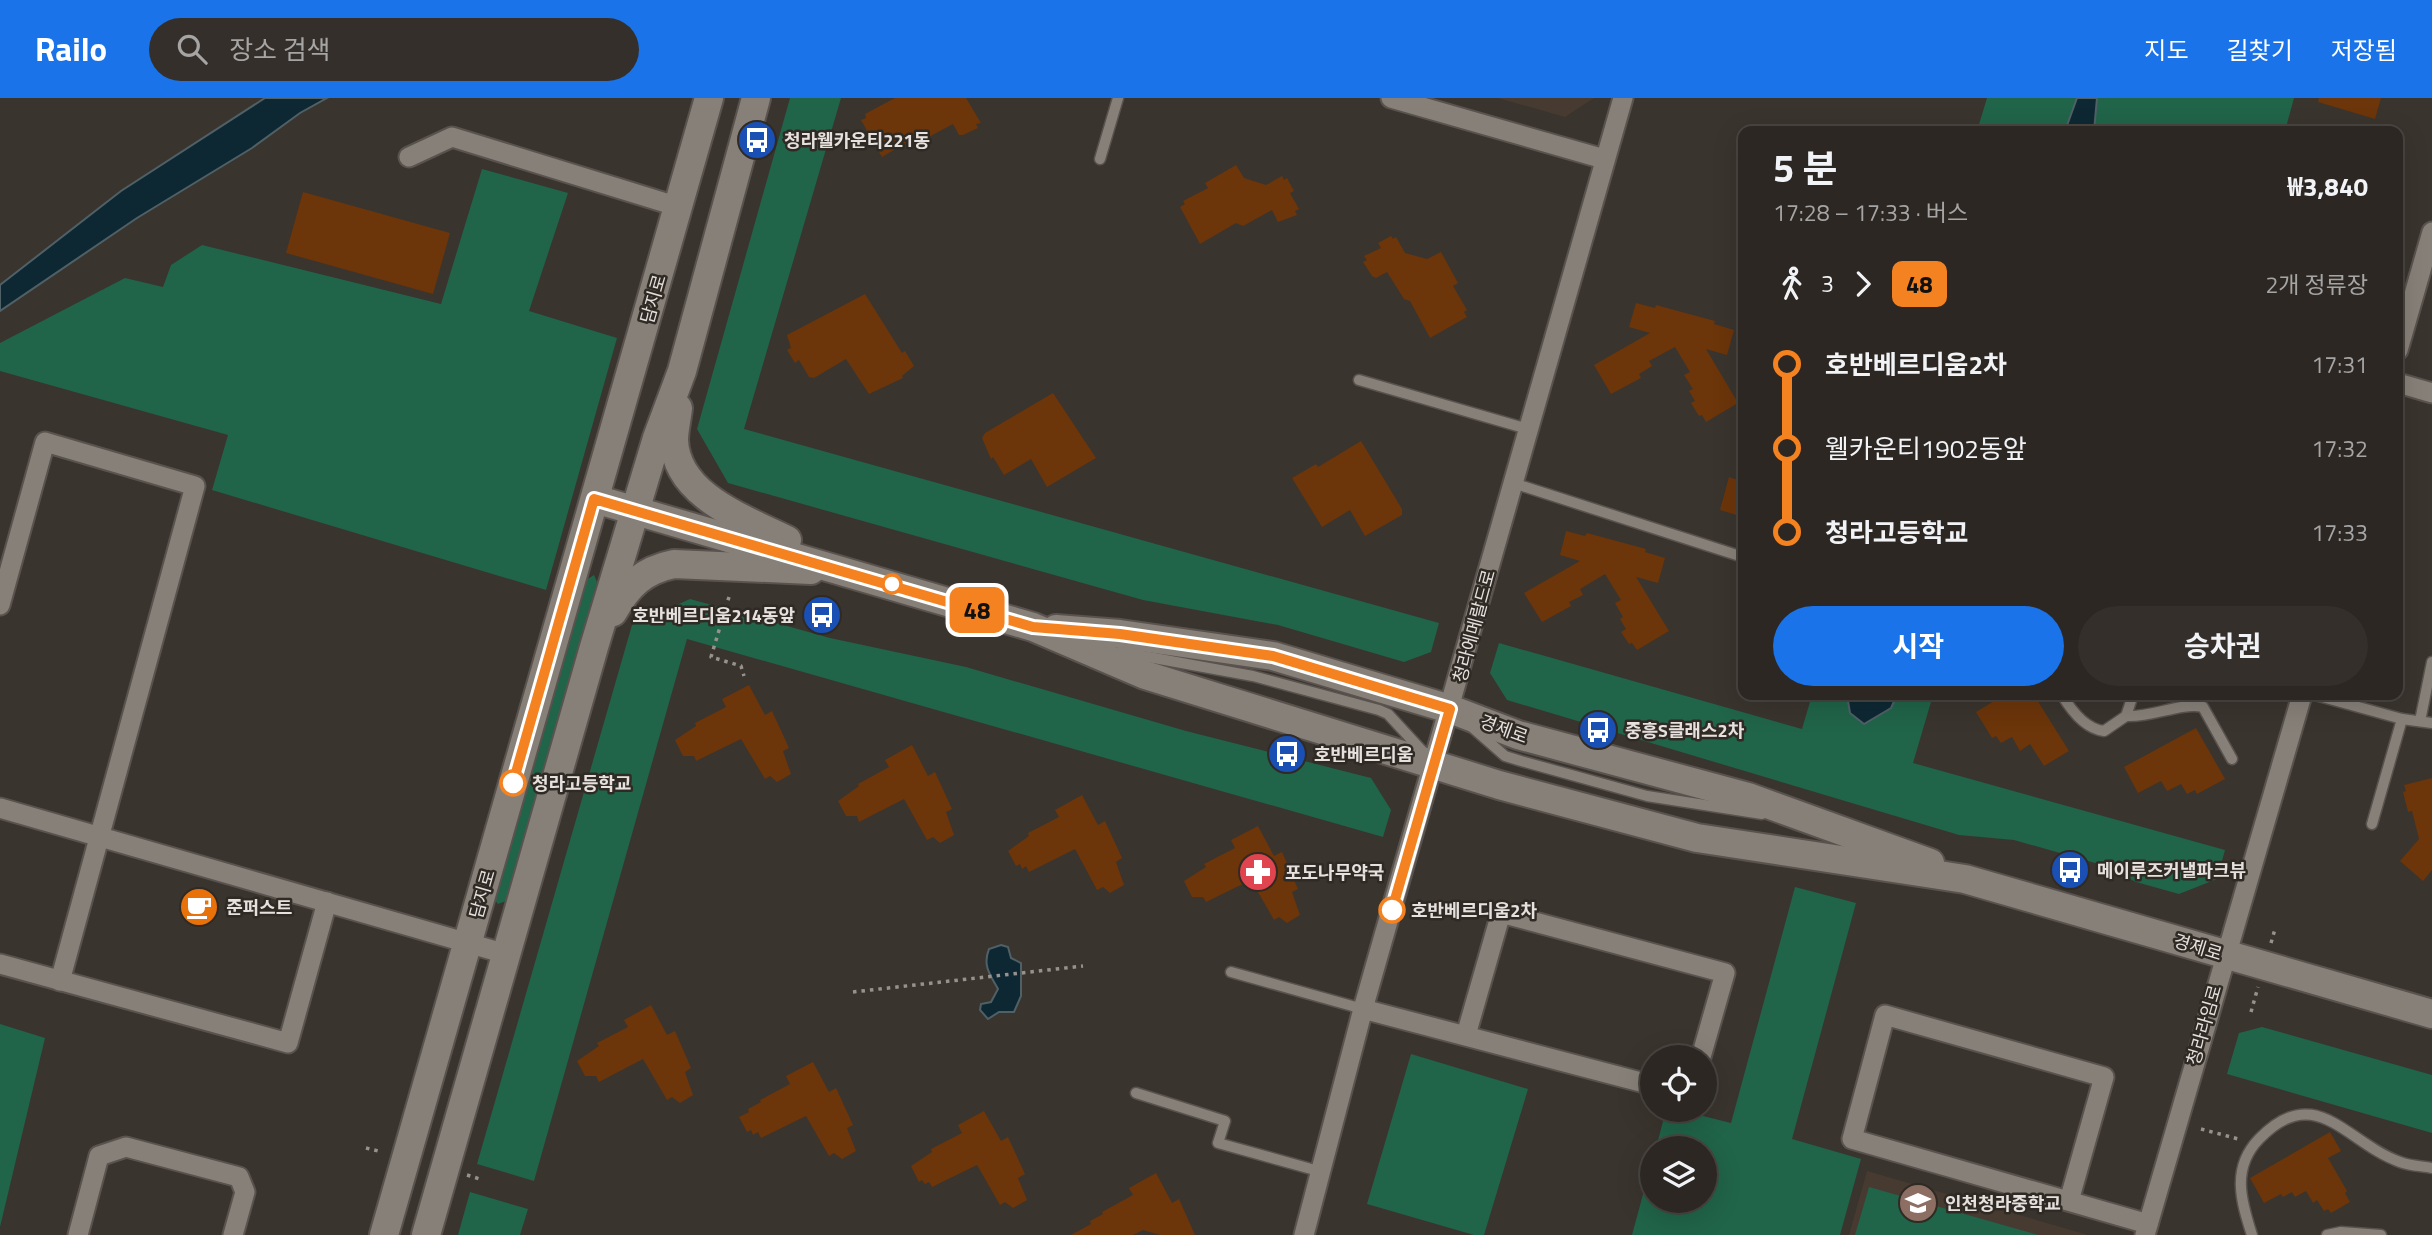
<!DOCTYPE html>
<html lang="ko">
<meta charset="utf-8">
<style>
:root{--surface:#2c2722;--page:#342f2a;--text:#f1f3f6;--muted:#a6a5a5;--line:#484440;--accent:#1a73e8}
body{margin:0;font-family:"Titillium Web","Noto Sans KR",sans-serif;background:var(--page);color:var(--text);height:100vh;display:flex;flex-direction:column;font-size:26px;white-space:nowrap}
*{box-sizing:border-box;margin:0}
p{font-size:23px;color:var(--muted)}
.icon{flex:none;width:38px;height:38px;fill:none;stroke:currentColor;stroke-width:2;stroke-linecap:round;stroke-linejoin:round}
.map{position:relative;flex:1;overflow:hidden}
.panel{position:absolute;left:1738px;top:28px;width:665px;height:574px;display:flex;flex-direction:column;background:var(--surface);border-radius:14px;box-shadow:0 7px 28px #0002,0 0 0 2px var(--line)}
.panel>*{flex:none}
.badge{padding:0 14px;border-radius:10px;font-size:24px;line-height:46px}
.controls{position:absolute;left:1640px;top:947px;display:grid;gap:14px}
.controls a{display:grid;place-items:center;width:77px;height:77px;border-radius:50%;background:var(--surface);box-shadow:0 7px 28px #0002,0 0 0 2px var(--line);font-size:35px}
.map>.badge{position:absolute;translate:-50% -50%;box-shadow:0 0 0 4px #fff}
.legs{display:flex;align-items:center;gap:10px;height:77px;padding:0 35px;font-size:23px}
.legs p{margin-inline-start:auto}
.head{display:flex;align-items:center;justify-content:space-between;height:119px;padding:0 35px}
h1{font-size:38px;font-weight:700;line-height:52px}
.primary-button{display:flex;gap:14px;margin-top:auto;padding:14px 35px}
.primary-button a{flex:1;height:80px;border-radius:42px;background:var(--accent);color:#fff;font-size:28px;font-weight:700;line-height:80px;text-align:center}
.primary-button a+a{background:var(--page);color:var(--text)}
ul{padding:0 35px;list-style:none}
li{display:flex;align-items:center;gap:24px;height:84px;font-size:26px}
li i{display:grid;place-items:center;width:10px;height:100%;margin:0 9px;background:currentColor}
li i::after{content:'';width:18px;height:18px;margin:-9px;border:5px solid;border-radius:50%;background:var(--surface)}
li p{margin-inline-start:auto}
li:first-child i{background:linear-gradient(#0000 50%,currentColor 0)}
li:last-child i{background:linear-gradient(currentColor 50%,#0000 0)}
header{display:flex;align-items:center;gap:42px;box-sizing:border-box;height:98px;padding:0 35px;background:var(--accent);color:#fff}
header strong{font-size:33px}
nav{display:flex;gap:38px;margin-inline-start:auto;font-size:24px}
.search{width:490px;height:63px;background:var(--page);display:flex;align-items:center;gap:18px;box-sizing:border-box;padding:0 24px;border-radius:38px;color:var(--muted);font-size:26px}
.map>svg:first-child{display:block}
.built{fill:#473b31}
.green{fill:#206449}
.water{fill:#0e2833;stroke:#4f6066;stroke-width:2}
.building{fill:#6c350a}
.lines{fill:none;stroke-linecap:round;stroke-linejoin:round}
.lane-casing{stroke:#59524e;stroke-width:13}
.street-casing{stroke:#59524e;stroke-width:23}
.secondary-casing{stroke:#59524e;stroke-width:32}
.path{stroke:#98928e;stroke-width:3.5;stroke-dasharray:3.5 5;stroke-linecap:butt}
.lane{stroke:#878079;stroke-width:10}
.street{stroke:#878079;stroke-width:19}
.secondary{stroke:#878079;stroke-width:28}
.line-1-casing{stroke:#fff;stroke-width:16}
.line-1{stroke:#f58220;stroke-width:10}
.stop-1-dot{fill:#fff;stroke:#f58220;stroke-width:3.5}
.labels{text-anchor:middle;dominant-baseline:central;stroke-width:5;stroke-linejoin:round;paint-order:stroke}
.poi-label{font-size:18px;font-weight:bold;fill:#e6e1de;stroke:#302a24;text-anchor:start}
.street-label{font-size:18px;fill:#e6e1de;stroke:#302a24}
.stop-label{font-size:18px;font-weight:bold;fill:#e6e1de;stroke:#302a24;text-anchor:start}
</style>
<header>
<strong>Railo</strong>
<div class="search"><svg class="icon" aria-label="search" viewBox="0 0 24 24"><circle cx="10" cy="10" r="6"/><path d="M15 15l6 6"/></svg>장소 검색</div>
<nav><a>지도</a><a>길찾기</a><a>저장됨</a></nav>
</header>
<div class="map">
<svg width="2432" height="1137" viewBox="0 0 2432 1137">
<rect width="100%" height="100%" fill="#3a342e"/>
<g class="built">
<path d="M1498,0H1594L1565,19Z"/>
<path d="M1867,1073L2088,1137H1849Z"/>
</g>
<g class="green">
<path d="M790,0H841L744,331L1439,525L1431,554L1404,564L1278,527L1143,502L728,385L697,331Z"/>
<path d="M1987,0H2294L2285,33H1977Z"/>
<path d="M482,71L568,95L529,213L617,240L546,492L212,392L228,337L0,273V245L125,180L163,189L171,167L202,147L441,206Z"/>
<path d="M594,477L597,484L506,803L498,806L494,801L495,794L586,482Z"/>
<path d="M690,501L830,540L966,569L1186,633L1371,680L1391,712L1383,739L687,541L534,1083L477,1066L632,527Z"/>
<path d="M1499,545L1802,631L1812,597H1933L1913,665L2225,752L2217,781L2179,796L2136,784L2102,767L2014,742L1959,737L1507,602L1490,575Z"/>
<path d="M1795,789L1856,805L1792,1041L1861,1061L1840,1137H1632L1652,1063V1102H1704V1050H1656L1666,1012H1679L1731,1025Z"/>
<path d="M0,926L45,940L0,1129Z"/>
<path d="M2262,929L2432,977V1035L2227,976L2239,935Z"/>
<path d="M1411,956L1528,991L1484,1137H1474L1367,1106Z"/>
<path d="M1869,1089L2038,1137H1855Z"/>
<path d="M470,1094L528,1111L520,1137H458Z"/>
</g>
<g class="water">
<path d="M265,0H327L300,15L252,50L137,120L0,213V187L121,93Z"/>
<path d="M2077,0H2097L2094,33H2065Z"/>
<path d="M1847,597H1897L1891,610L1864,626L1850,615Z"/>
<path d="M1001,847L1008,849L1011,860L1021,865V898L1014,914H999L988,921L980,912L981,906L991,904L998,891C991,878 982,868 989,851Z"/>
</g>
<g class="building">
<path d="M895,0H966L981,25L976,26L978,30L963,37H959L953,26L925,41L917,38L882,59L861,22L866,20L865,16Z"/>
<path d="M2319,0H2381L2375,21L2318,4Z"/>
<path d="M1236,67L1244,80L1266,87L1282,78L1284,82L1287,80L1294,93L1290,95L1299,111L1295,113L1297,117L1278,124L1272,112L1243,128L1236,125L1200,146L1180,109L1185,106L1183,103L1208,90L1205,85Z"/>
<path d="M303,94L450,135L433,196L286,155Z"/>
<path d="M1391,138L1393,141L1396,139L1405,155L1427,161L1441,154L1458,185L1453,188L1467,212L1464,214L1467,219L1430,240L1410,203L1404,201L1387,174L1376,180L1372,178L1363,164L1367,162L1364,158L1381,150L1378,145Z"/>
<path d="M865,196L902,255L905,253L914,268L902,278L903,280L869,296L846,261L814,280L809,279L799,262L795,265L787,252L791,250L787,237Z"/>
<path d="M1636,205L1655,210L1656,207L1715,223L1714,226L1734,232L1727,257L1706,251L1738,305L1706,324L1702,317L1699,318L1691,305L1695,303L1689,293L1693,291L1684,277L1690,274L1675,249L1649,263L1652,268L1639,276L1641,280L1611,296L1594,267L1650,235L1629,229Z"/>
<path d="M1053,295L1096,360L1047,389L1031,361L1004,377L993,359L991,361L982,340L985,335Z"/>
<path d="M1361,343L1402,411V417L1365,438L1350,412L1322,429L1292,380L1316,366L1318,369Z"/>
<path d="M1729,379L1743,384V419L1720,412Z"/>
<path d="M1566,433L1585,438L1587,435L1646,451L1645,454L1665,460L1658,485L1636,479L1669,533L1637,552L1632,545L1629,546L1621,534L1626,531L1620,521L1623,519L1615,505L1621,502L1605,476L1580,491L1583,497L1569,504L1571,508L1542,524L1524,495L1580,463L1560,457Z"/>
<path d="M749,587L765,617L772,613L789,650L783,653L791,676L777,684L770,678L765,681L741,641L696,663L694,658H683L675,642L696,628L695,625L726,609L722,601Z"/>
<path d="M2004,597H2034L2069,653L2044,668L2030,646L2020,653L2012,639L2001,645L1996,638L1992,640L1976,614Z"/>
<path d="M2196,630L2225,681L2197,696L2195,692L2187,696L2181,686L2167,693L2161,683L2138,695L2124,669Z"/>
<path d="M912,647L928,678L935,674L952,711L946,714L954,737L940,745L933,739L927,742L904,701L859,724L857,718H846L838,703L859,688L858,686L889,669L885,662Z"/>
<path d="M2432,680V772L2423,783L2400,763L2419,741L2412,713L2408,714L2403,694L2406,693L2404,687Z"/>
<path d="M1082,697L1098,727L1105,723L1122,760L1116,764L1124,787L1110,795L1103,789L1097,792L1075,751L1029,774L1026,768L1022,771L1020,766L1016,768L1008,753L1029,738L1028,735L1059,719L1055,712Z"/>
<path d="M1258,728L1274,758L1282,754L1298,791L1292,794L1300,817L1287,825L1279,819L1274,822L1251,782L1206,804L1203,799H1192L1184,783L1206,769L1204,766L1235,750L1231,742Z"/>
<path d="M651,907L667,937L675,933L691,970L685,974L693,997L680,1005L672,999L667,1002L643,961L599,984L596,978H585L577,963L599,948L597,945L628,929L624,922Z"/>
<path d="M813,964L829,994L836,990L853,1027L847,1030L856,1053L842,1061L834,1055L829,1058L806,1018L761,1040L758,1034L753,1037L751,1032L747,1034L739,1019L749,1014L748,1011L761,1004L760,1002L790,986L786,978Z"/>
<path d="M984,1013L1001,1043L1008,1039L1025,1076L1018,1080L1027,1102L1013,1110L1005,1104L1000,1107L977,1067L932,1089L929,1084L925,1086L922,1082L919,1084L911,1068L932,1054L931,1051L962,1035L958,1027Z"/>
<path d="M2330,1034L2341,1053L2328,1060L2347,1093L2345,1095L2350,1104L2331,1115L2328,1111L2324,1113L2317,1102L2313,1105L2306,1093L2295,1099L2292,1094L2283,1099L2281,1096L2264,1105L2250,1080Z"/>
<path d="M1156,1075L1172,1105L1179,1101L1195,1137H1160L1143,1132L1133,1137H1071L1091,1126L1090,1123L1103,1116L1102,1114L1133,1097L1129,1090Z"/>
</g>
<g class="lines">
<defs>
<g id="lane">
<path d="M1100,61L1118,0"/>
<path d="M1359,282L1528,331"/>
<path d="M1513,385L1743,459"/>
<path d="M1121,554L1253,578L1379,612L1388,616L1424,655"/>
<path d="M2062,597C2071,612 2086,631 2104,633L2126,618L2133,597"/>
<path d="M2315,597L2402,621L2372,726"/>
<path d="M2126,618C2151,620 2181,604 2203,609L2232,661"/>
<path d="M2402,621L2432,625"/>
<path d="M2420,623L2432,564"/>
<path d="M1473,630L1505,658L1521,663L1647,698L1762,716"/>
<path d="M1231,874L1363,911"/>
<path d="M1136,995L1225,1023L1218,1045L1322,1074"/>
<path d="M2252,1137C2241,1103 2231,1070 2259,1041C2316,982 2346,1045 2400,1064C2410,1068 2422,1068 2432,1070"/>
<path d="M2327,1137L2341,1134L2381,1137"/>
</g>
<g id="street">
<path d="M1391,0L1604,61"/>
<path d="M409,59L452,39L679,109"/>
<path d="M2398,252L2432,134"/>
<path d="M2398,285L2432,295"/>
<path d="M0,507L45,344L195,388L60,883"/>
<path d="M0,710L506,856"/>
<path d="M0,866L288,945L327,804"/>
<path d="M1363,911L1652,987"/>
<path d="M1466,937L1501,815L1725,875L1701,959"/>
<path d="M2069,1103L2104,979L1885,917L1852,1041L2148,1126"/>
<path d="M78,1137L99,1058L126,1049L239,1079L245,1094L233,1137"/>
<path d="M1304,1137L1363,911L1623,0"/>
<path d="M2145,1137L2302,597"/>
</g>
<g id="secondary">
<path d="M678,310C677,320 674,332 674,342C676,398 745,421 787,442"/>
<path d="M595,401L1033,529L1145,577L1499,687L1697,740L1965,781L2432,916"/>
<path d="M613,514C628,487 644,472 674,466L811,472"/>
<path d="M1056,531L1120,536L1273,558L1450,611L1518,637L1748,699L1930,765"/>
<path d="M384,1137L709,0"/>
<path d="M426,1137L594,549L657,340L682,273L756,0"/>
</g>
</defs>
<use href="#lane" class="lane-casing"/>
<use href="#street" class="street-casing"/>
<use href="#secondary" class="secondary-casing"/>
<g class="path">
<path d="M729,499L711,559L741,568L744,578"/>
<path d="M2271,845L2275,831"/>
<path d="M853,894L1083,868"/>
<path d="M2251,914L2258,889"/>
<path d="M2201,1031L2242,1042"/>
<path d="M366,1050L382,1054"/>
<path d="M467,1077L483,1082"/>
</g>
<use href="#lane" class="lane"/>
<use href="#street" class="street"/>
<use href="#secondary" class="secondary"/>
</g>
<g class="lines">
<defs>
<path id="line-1" d="M513,685L594,401L1033,529L1120,536L1273,558L1450,611L1392,812"/>
</defs>
<use href="#line-1" class="line-1-casing"/>
<use href="#line-1" class="line-1"/>
</g>
<defs>
<symbol id="bus-disc" viewBox="-11 -11 22 22"><circle r="9.5" fill="#1a4fb4" stroke="#302a24"/><path d="M-5-6H5V4H4V6H2V4H-2V6H-4V4H-5ZM-3.5-4V0h7V-4ZM-3.5 1.2v1.5H-2V1.2ZM2 1.2v1.5H3.5V1.2Z" fill="#fff"/></symbol>
<symbol id="pharmacy-disc" viewBox="-11 -11 22 22"><circle r="9.5" fill="#e0444e" stroke="#302a24"/><path d="M-2-6h4v4h4v4h-4v4h-4v-4h-4v-4h4Z" fill="#fff"/></symbol>
<symbol id="cafe-disc" viewBox="-11 -11 22 22"><circle r="9.5" fill="#e8710a" stroke="#302a24"/><path d="M-5.5-4.5H6V0H3Q3 3.5 0 3.5H-2.5Q-5.5 3.5-5.5 0ZM3-3.2v2h1.7v-2ZM-6 4.5H4V6H-6Z" fill="#fff"/></symbol>
<symbol id="school-disc" viewBox="-11 -11 22 22"><circle r="9.5" fill="#8d6e63" stroke="#302a24"/><path d="M0-5L7-2L0 1L-7-2ZM-4 1L0 2.5L4 1V4Q0 6-4 4Z" fill="#fff"/></symbol>
</defs>
<g fill-rule="evenodd">
<use href="#bus-disc" x="735" y="20" width="44" height="44"/>
<use href="#bus-disc" x="800" y="495" width="44" height="44"/>
<use href="#bus-disc" x="1576" y="610" width="44" height="44"/>
<use href="#bus-disc" x="1265" y="634" width="44" height="44"/>
<use href="#bus-disc" x="2048" y="750" width="44" height="44"/>
<use href="#pharmacy-disc" x="1236" y="752" width="44" height="44"/>
<use href="#cafe-disc" x="177" y="787" width="44" height="44"/>
<use href="#school-disc" x="1896" y="1083" width="44" height="44"/>
</g>
<g class="stop-1-dot">
<circle cx="892" cy="486" r="9"/>
<circle cx="513" cy="685" r="12"/>
<circle cx="1392" cy="812" r="12"/>
</g>
<g class="labels">
<g class="poi-label">
<text x="784" y="42">청라웰카운티221동</text>
<text x="795" y="517" text-anchor="end">호반베르디움214동앞</text>
<text x="1625" y="632">중흥S클래스2차</text>
<text x="1314" y="656">호반베르디움</text>
<text x="2097" y="772">메이루즈커낼파크뷰</text>
<text x="1285" y="774">포도나무약국</text>
<text x="226" y="809">준퍼스트</text>
<text x="1945" y="1105">인천청라중학교</text>
</g>
<g class="street-label">
<text transform="translate(653 201) rotate(-74)">담지로</text>
<text transform="translate(1474 528) rotate(-75)">청라에메랄드로</text>
<text transform="translate(1504 631) rotate(20)">경제로</text>
<text transform="translate(482 796) rotate(-74)">담지로</text>
<text transform="translate(2198 849) rotate(17)">경제로</text>
<text transform="translate(2204 927) rotate(-74)">청라라임로</text>
</g>
<g class="stop-label">
<text x="532" y="685">청라고등학교</text>
<text x="1411" y="812">호반베르디움2차</text>
</g>
</g>
</svg>
<div class="controls">
<a><svg class="icon" aria-label="locate" viewBox="0 0 24 24"><circle cx="12" cy="12" r="6"/><path d="M12 2v4M12 18v4M2 12h4M18 12h4"/></svg></a>
<a><svg class="icon" aria-label="layers" viewBox="0 0 24 24"><path d="M12 4l9 5-9 5-9-5zM3 14l9 5 9-5"/></svg></a>
</div>
<b class="badge" style="left:977px;top:512px;background:#f58220;color:#111">48</b>
<section class="panel">
<div class="head"><div><h1>5 분</h1><p>17:28 – 17:33 · 버스</p></div><b>₩3,840</b></div>
<div class="legs"><svg class="icon" aria-label="walk" viewBox="0 0 24 24"><circle cx="13" cy="4" r="2"/><path d="M13 8l-2 6 4 7M11 14l-3 7M7 12l3-4h3l4 4"/></svg>3<svg class="icon" aria-label="forward" viewBox="0 0 24 24"><path d="M9 5l7 7-7 7"/></svg><b class="badge" style="background:#f58220;color:#111">48</b><p>2개 정류장</p></div>
<ul>
<li><i style="color:#f58220"></i><b>호반베르디움2차</b><p>17:31</p></li>
<li><i style="color:#f58220"></i><span>웰카운티1902동앞</span><p>17:32</p></li>
<li><i style="color:#f58220"></i><b>청라고등학교</b><p>17:33</p></li>
</ul>
<div class="primary-button"><a>시작</a><a>승차권</a></div>
</section>
</div>
